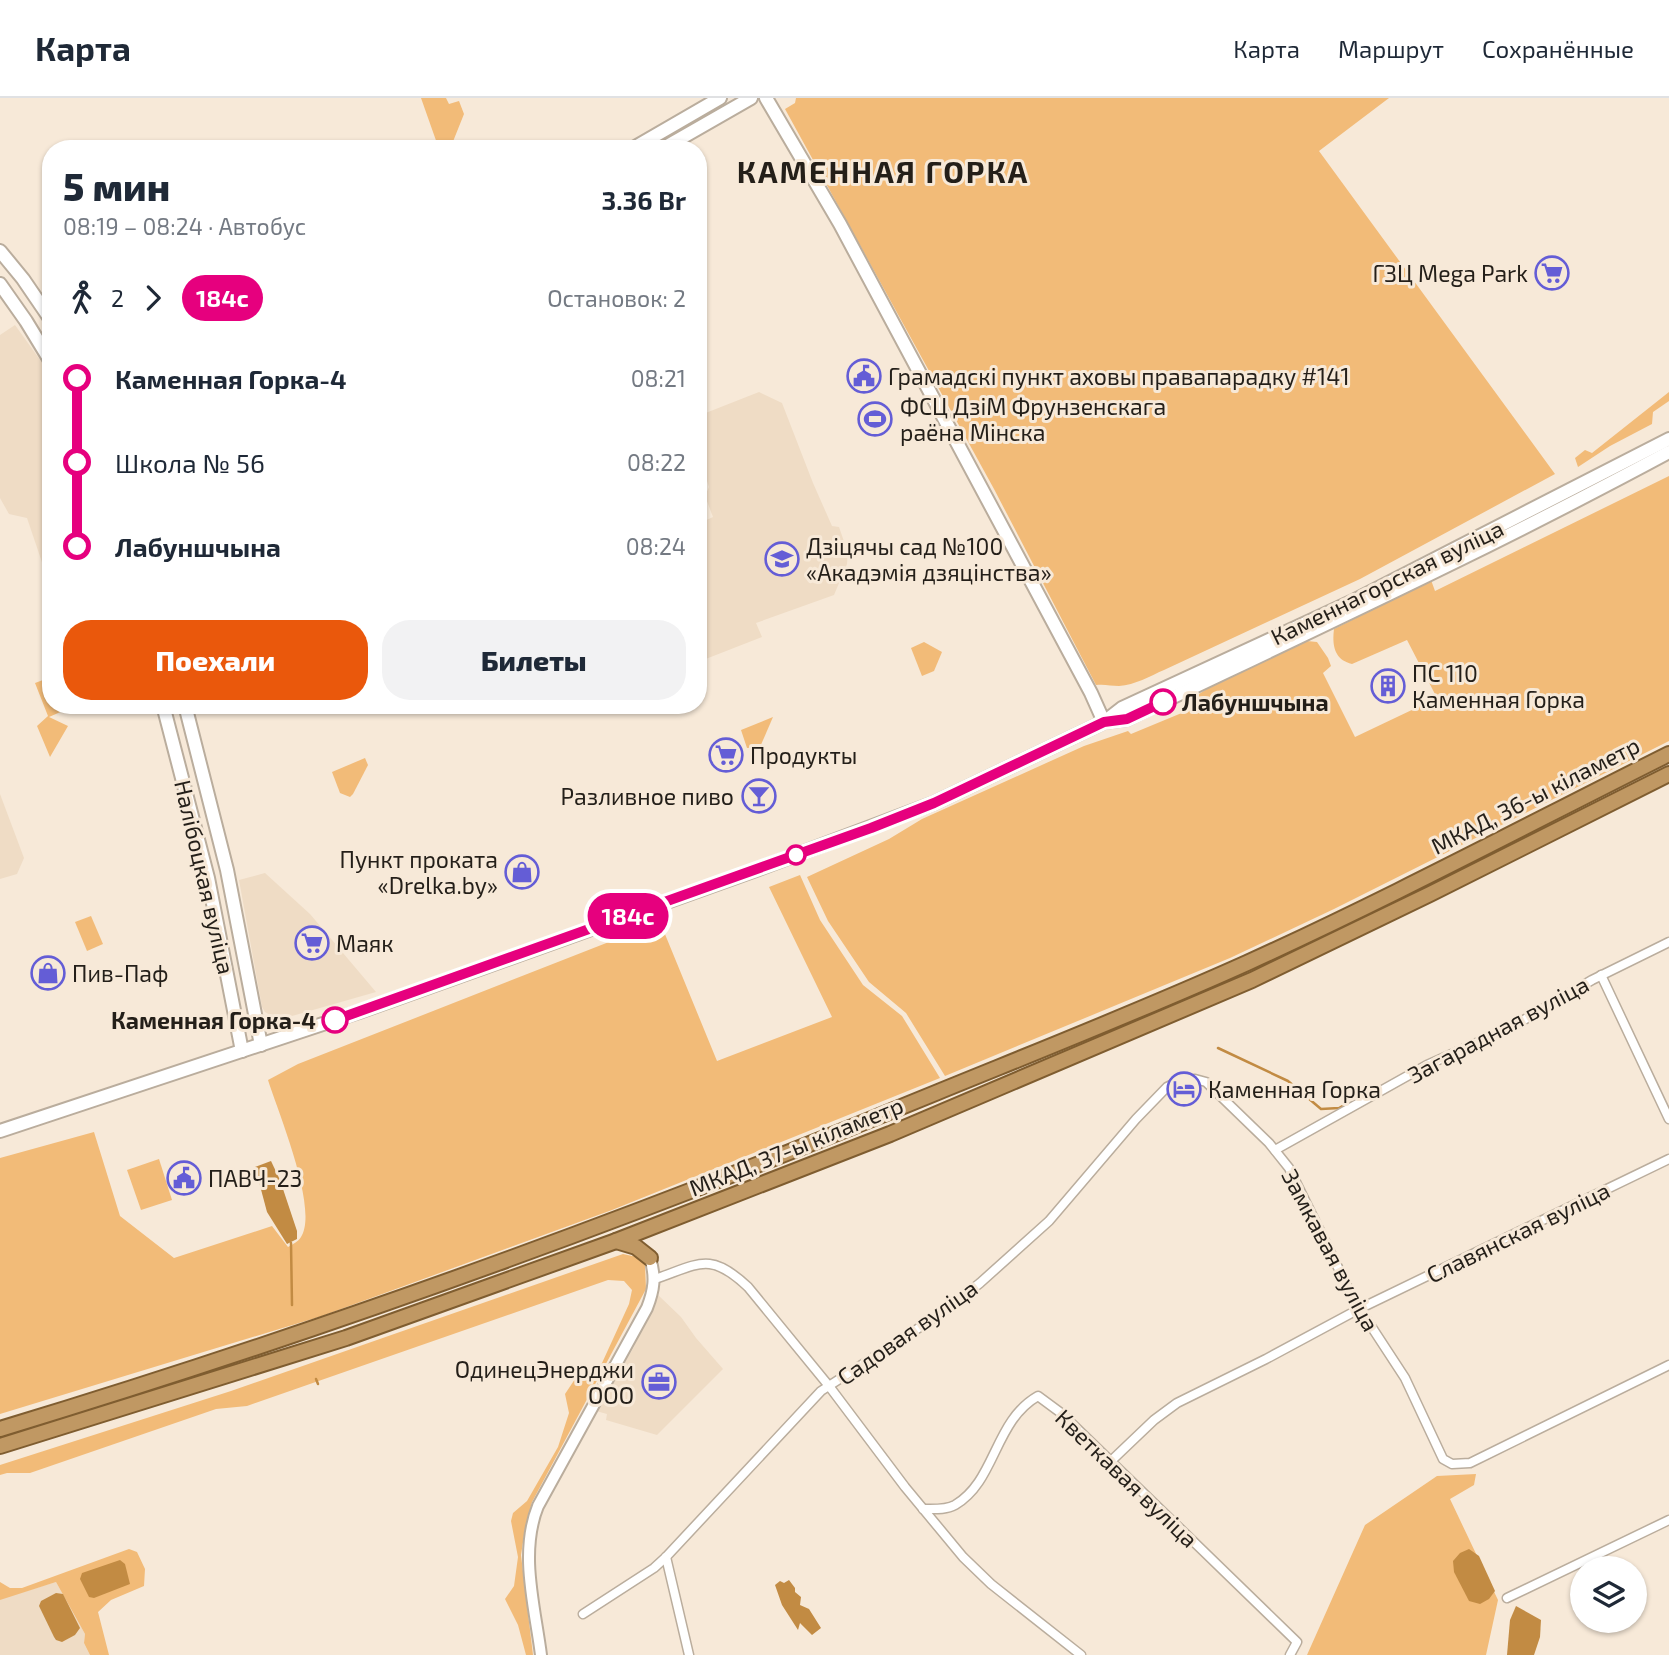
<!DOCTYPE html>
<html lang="ru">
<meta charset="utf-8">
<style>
:root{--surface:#fff;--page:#f2f2f3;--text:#1f2937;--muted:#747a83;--line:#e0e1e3;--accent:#ea580c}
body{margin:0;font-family:"Exo 2",sans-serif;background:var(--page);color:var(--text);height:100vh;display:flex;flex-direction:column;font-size:26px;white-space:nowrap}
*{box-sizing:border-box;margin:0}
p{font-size:23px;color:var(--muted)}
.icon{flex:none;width:38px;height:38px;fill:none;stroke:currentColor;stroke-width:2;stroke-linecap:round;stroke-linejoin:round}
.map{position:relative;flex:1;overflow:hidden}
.panel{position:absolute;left:42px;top:42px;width:665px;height:574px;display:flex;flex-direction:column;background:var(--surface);border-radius:28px;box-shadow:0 2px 5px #0004}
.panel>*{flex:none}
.badge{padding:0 14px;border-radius:23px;font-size:24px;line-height:46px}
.buttons{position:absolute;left:1570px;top:1458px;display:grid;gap:14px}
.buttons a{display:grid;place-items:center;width:77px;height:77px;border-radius:50%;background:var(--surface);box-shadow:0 2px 5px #0004;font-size:35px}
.map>.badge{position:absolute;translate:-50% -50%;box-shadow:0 0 0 4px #fff}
.legs{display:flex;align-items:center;gap:10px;height:77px;padding:0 21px;font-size:23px}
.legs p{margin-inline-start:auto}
.overview{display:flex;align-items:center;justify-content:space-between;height:119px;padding:0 21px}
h1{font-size:38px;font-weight:800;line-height:52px}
.button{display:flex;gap:14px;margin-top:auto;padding:14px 21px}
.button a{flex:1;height:80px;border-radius:28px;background:var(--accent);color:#fff;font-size:28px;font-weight:800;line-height:80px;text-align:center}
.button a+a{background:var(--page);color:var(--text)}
ul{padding:0 21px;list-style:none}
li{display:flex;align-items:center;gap:24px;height:84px;font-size:26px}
li i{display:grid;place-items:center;width:10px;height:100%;margin:0 9px;background:currentColor}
li i::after{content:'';width:18px;height:18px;margin:-9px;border:5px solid;border-radius:50%;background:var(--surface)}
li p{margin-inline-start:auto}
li:first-child i{background:linear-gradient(#0000 50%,currentColor 0)}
li:last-child i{background:linear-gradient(currentColor 50%,#0000 0)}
header{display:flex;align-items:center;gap:42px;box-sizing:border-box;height:98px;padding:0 35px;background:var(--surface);border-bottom:2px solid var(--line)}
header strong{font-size:33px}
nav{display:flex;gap:38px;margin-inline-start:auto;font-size:24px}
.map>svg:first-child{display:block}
.built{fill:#efdcc5}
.green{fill:#f2bb78}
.water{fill:#c28b43}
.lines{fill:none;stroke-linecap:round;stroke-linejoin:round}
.stream{stroke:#c28b43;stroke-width:2.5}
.minor-casing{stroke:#baad9d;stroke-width:11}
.tertiary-casing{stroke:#baad9d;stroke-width:14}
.secondary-casing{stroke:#baad9d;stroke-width:16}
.trunk-casing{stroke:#7f5d30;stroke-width:18}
.minor{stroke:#fff;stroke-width:8}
.tertiary{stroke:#fff;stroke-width:10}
.secondary{stroke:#fff;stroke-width:12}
.trunk{stroke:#c09863;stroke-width:14}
.line-1-casing{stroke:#fff;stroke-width:16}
.line-1{stroke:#e6007e;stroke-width:10}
.stop-1-dot{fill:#fff;stroke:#e6007e;stroke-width:3.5}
.labels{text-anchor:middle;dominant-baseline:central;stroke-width:6;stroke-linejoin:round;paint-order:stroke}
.poi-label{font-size:23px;fill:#241f19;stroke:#f7e9d8;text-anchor:start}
.street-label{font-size:23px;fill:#241f19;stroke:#f7e9d8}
.stop-label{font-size:23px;font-weight:bold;fill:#241f19;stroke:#f7e9d8;text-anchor:start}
.district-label{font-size:30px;font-weight:bold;letter-spacing:2px;fill:#241f19;stroke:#f7e9d8}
</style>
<header>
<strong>Карта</strong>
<nav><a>Карта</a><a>Маршрут</a><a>Сохранённые</a></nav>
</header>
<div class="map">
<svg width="1669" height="1557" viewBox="0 0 1669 1557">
<rect width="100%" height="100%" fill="#f7e9d8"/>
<g class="built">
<path d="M15,227L43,266L51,282V491L27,420L9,416L0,400V237Z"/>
<path d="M759,294L782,305L813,385L832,428L839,429L848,455L847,466L834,497L756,525L762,539L698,564V415L702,424L713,419L705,398L709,389L706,380L698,376V318Z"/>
<path d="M0,696L24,760L17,776L0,781Z"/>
<path d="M265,775L310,816L376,894L285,920L277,921L265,914L262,909L239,782Z"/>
<path d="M658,1197L681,1219L696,1240L723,1271L657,1337L606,1322L607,1316L596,1313L634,1249L639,1234Z"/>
<path d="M56,1484L85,1536L84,1545L90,1557H0V1501Z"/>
</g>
<g class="green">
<path d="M421,0H446L449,6L459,3L464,16L452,46L439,51Z"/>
<path d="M796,0H1389L1319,53L1555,376L1360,481L1164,572C1150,578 1135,587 1119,588C1111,588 1105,586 1096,587L994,391L785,11L795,5Z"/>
<path d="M1669,294V303L1653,314L1652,326L1610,348L1578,369L1575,360L1585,352L1592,355Z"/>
<path d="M1669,378V643L1334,811L1230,860L945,978L906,915L869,884L828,823L807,779L889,741L922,721L1084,648L1128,633L1131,636L1201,607L1196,598L1219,583L1307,543L1317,544L1328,560L1331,568L1323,575L1355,639L1437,600L1407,542L1352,566C1334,562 1332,547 1334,531L1431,482L1435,493Z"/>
<path d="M924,544L942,554L934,573L922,578L911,550Z"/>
<path d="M51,579V607H63L65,612L49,619L68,628L50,659L37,628L48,618L35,585Z"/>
<path d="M773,619L760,649L747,650L741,632Z"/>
<path d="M365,660L368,667L353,696L350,699L340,695L332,674Z"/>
<path d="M800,777L820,822L863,887L902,918L940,980L612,1112L322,1218L0,1316V1060L94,1034L120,1118L174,1160L272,1128L288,1149C293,1146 298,1144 301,1139C319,1111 278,1014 268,982L298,966L660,824L717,963L832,919L769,789Z"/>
<path d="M91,818L103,846L87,853L75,824Z"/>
<path d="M159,1061L172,1102L141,1112L127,1072Z"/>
<path d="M623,1156L637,1159L645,1167L646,1191L532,1404L525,1431L521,1457L533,1557H526L518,1527L505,1501L514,1488L518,1459L511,1423L513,1415L527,1403L558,1349L569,1315L565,1296L577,1278L602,1265L629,1206L632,1192L624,1183L608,1182L247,1308L216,1311L30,1375H7L0,1377V1367L231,1293Z"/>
<path d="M1476,1376L1474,1387L1450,1401L1498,1502L1486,1557H1307L1365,1427L1437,1378Z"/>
<path d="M129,1451L137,1454L145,1471L144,1488L111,1502L98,1514L109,1557H90L84,1545L85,1536L56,1484L0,1502V1484L10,1490H22Z"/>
</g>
<g class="water">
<path d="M271,1063L280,1082L297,1133V1141L287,1146L267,1114L255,1069Z"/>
<path d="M1469,1451L1479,1458L1495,1493L1489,1501L1480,1506L1469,1503L1454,1474L1453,1463L1460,1455Z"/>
<path d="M120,1462L125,1466L130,1486L94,1500L89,1499L80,1481L82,1475Z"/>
<path d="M789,1482L795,1490V1494L801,1499L800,1507L809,1511L821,1530L812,1537L800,1525L798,1532L782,1507L775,1487L780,1483L784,1485Z"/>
<path d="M56,1495L63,1496L80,1530L75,1537L62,1544L56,1542L54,1539L39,1508L41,1503Z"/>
<path d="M1516,1508L1541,1522L1540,1539L1534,1557H1507L1510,1522Z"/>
</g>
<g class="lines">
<g class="stream">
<path d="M1218,950L1288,983L1321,1011L1339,1010L1346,1006"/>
<path d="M291,1145L292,1207"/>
<path d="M316,1281L318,1286"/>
</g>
<defs>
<g id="minor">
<path d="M1601,877L1669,1021"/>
<path d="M1275,1052L1427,967L1510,930L1592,882L1669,844"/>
<path d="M655,1181C699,1166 710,1153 748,1189L829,1288L905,1389L963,1459L991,1486L1081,1557"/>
<path d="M1111,1363L1154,1322L1177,1305L1266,1261L1359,1211L1669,1061"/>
<path d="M923,1411C934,1411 946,1412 955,1407C996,1383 994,1323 1038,1298L1061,1315L1297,1544L1290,1557"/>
<path d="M666,1459L689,1557"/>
<path d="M1507,1500L1669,1422"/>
<path d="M583,1516L654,1470L666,1459L821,1293L942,1215L980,1185L1049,1123L1136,1021L1167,989L1181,982L1195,981L1206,984L1269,1045L1289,1070L1354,1202L1405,1280L1443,1361L1452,1366L1470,1365L1669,1267"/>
</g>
<path id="tertiary" d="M541,1557C535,1509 519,1455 538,1408L647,1210C654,1192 656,1179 650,1160"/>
<g id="secondary">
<path d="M766,0L840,126L1091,595L1104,624"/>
<path d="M632,51L720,0"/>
<path d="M662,51L751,0"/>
<path d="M0,153L23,181L51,222"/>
<path d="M0,186L26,223L51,264"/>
<path d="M163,607L208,780L242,953"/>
<path d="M185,607L227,772L261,947"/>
<path d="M1104,624L1127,621C1309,534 1491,450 1669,354"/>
<path d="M0,1033L359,914L756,772L934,705L1104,624L1122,610L1351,504L1669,341"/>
</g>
<g id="trunk">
<path d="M616,1143L636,1149L650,1160"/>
<path d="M0,1331C318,1235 630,1121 938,994C1041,952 1145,911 1247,865C1390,800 1529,726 1669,656"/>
<path d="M0,1348L346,1240L616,1143L890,1036L1252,882L1430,796L1669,676"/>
</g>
</defs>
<use href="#minor" class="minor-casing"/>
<use href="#tertiary" class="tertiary-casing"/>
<use href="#secondary" class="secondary-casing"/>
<use href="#trunk" class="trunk-casing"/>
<use href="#minor" class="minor"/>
<use href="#tertiary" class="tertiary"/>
<use href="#secondary" class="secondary"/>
<use href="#trunk" class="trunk"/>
</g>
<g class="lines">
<defs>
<path id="line-1" d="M335,922L871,730L934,705L1104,624L1127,621L1163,604"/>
</defs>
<use href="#line-1" class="line-1-casing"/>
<use href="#line-1" class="line-1"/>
</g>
<defs>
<symbol id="supermarket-ring" viewBox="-11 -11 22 22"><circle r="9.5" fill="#f7e9d8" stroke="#645dd6" stroke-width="1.5"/><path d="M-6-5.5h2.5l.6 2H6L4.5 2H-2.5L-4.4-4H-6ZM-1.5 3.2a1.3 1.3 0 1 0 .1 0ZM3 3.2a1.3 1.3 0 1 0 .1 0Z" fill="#645dd6"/></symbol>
<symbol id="civic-ring" viewBox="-11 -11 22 22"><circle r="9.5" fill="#f7e9d8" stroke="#645dd6" stroke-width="1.5"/><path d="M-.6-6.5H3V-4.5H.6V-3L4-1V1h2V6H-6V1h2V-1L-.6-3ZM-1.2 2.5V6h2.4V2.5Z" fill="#645dd6"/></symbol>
<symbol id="stadium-ring" viewBox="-11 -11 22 22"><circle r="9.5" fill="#f7e9d8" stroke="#645dd6" stroke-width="1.5"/><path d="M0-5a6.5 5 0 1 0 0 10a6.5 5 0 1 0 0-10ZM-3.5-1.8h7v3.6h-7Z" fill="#645dd6"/></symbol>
<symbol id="school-ring" viewBox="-11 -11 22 22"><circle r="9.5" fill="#f7e9d8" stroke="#645dd6" stroke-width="1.5"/><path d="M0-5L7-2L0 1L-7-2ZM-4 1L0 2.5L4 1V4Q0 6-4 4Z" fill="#645dd6"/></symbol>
<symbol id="building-ring" viewBox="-11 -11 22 22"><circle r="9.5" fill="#f7e9d8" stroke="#645dd6" stroke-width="1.5"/><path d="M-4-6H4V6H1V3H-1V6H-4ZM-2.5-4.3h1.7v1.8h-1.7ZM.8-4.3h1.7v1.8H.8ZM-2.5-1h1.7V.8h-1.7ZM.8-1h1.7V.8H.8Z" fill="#645dd6"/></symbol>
<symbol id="bar-ring" viewBox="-11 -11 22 22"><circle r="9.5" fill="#f7e9d8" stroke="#645dd6" stroke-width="1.5"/><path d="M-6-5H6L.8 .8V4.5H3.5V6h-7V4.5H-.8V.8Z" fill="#645dd6"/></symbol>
<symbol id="shop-ring" viewBox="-11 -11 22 22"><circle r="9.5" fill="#f7e9d8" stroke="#645dd6" stroke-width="1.5"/><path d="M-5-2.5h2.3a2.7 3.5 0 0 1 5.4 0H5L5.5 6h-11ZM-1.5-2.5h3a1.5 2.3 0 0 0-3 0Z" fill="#645dd6"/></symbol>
<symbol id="hotel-ring" viewBox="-11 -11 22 22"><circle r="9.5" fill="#f7e9d8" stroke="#645dd6" stroke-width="1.5"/><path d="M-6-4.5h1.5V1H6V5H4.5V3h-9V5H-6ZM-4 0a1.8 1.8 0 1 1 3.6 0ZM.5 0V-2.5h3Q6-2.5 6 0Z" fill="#645dd6"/></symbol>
<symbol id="office-ring" viewBox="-11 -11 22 22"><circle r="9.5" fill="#f7e9d8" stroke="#645dd6" stroke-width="1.5"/><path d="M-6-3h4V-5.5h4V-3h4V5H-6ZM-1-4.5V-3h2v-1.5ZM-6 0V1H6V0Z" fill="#645dd6"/></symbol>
</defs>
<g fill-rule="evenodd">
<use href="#supermarket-ring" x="1533" y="156" width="38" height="38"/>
<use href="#civic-ring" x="845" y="259" width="38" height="38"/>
<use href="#stadium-ring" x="856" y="302" width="38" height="38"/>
<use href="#school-ring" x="763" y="442" width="38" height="38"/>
<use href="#building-ring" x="1369" y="569" width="38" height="38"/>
<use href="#supermarket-ring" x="707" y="638" width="38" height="38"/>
<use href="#bar-ring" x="740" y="679" width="38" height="38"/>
<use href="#shop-ring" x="503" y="755" width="38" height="38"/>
<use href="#supermarket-ring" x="293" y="826" width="38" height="38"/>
<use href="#shop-ring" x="29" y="856" width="38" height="38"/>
<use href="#hotel-ring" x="1165" y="972" width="38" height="38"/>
<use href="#civic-ring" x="165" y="1061" width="38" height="38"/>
<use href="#office-ring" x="640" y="1265" width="38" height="38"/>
</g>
<g class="stop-1-dot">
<circle cx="1163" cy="604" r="12"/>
<circle cx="796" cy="757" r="9"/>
<circle cx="335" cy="922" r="12"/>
</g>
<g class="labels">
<g class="poi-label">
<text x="1528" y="175" text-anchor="end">ГЗЦ Mega Park</text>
<text x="888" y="278">Грамадскі пункт аховы правапарадку #141</text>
<text x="900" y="308">ФСЦ ДзіМ Фрунзенскага<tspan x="900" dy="26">раёна Мінска</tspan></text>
<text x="806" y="448">Дзіцячы сад №100<tspan x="806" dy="26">«Акадэмія дзяцінства»</tspan></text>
<text x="1412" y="575">ПС 110<tspan x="1412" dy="26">Каменная Горка</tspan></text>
<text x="750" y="657">Продукты</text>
<text x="734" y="698" text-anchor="end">Разливное пиво</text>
<text x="498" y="761" text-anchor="end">Пункт проката<tspan x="498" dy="26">«Drelka.by»</tspan></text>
<text x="336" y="845">Маяк</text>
<text x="72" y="875">Пив-Паф</text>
<text x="1208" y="991">Каменная Горка</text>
<text x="208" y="1080">ПАВЧ-23</text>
<text x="634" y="1271" text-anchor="end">ОдинецЭнерджи<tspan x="634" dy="26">ООО</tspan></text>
</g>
<g class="street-label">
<text transform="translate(1387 484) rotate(-26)">Каменнагорская вуліца</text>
<text transform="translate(1535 697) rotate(-27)">МКАД, 36-ы кіламетр</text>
<text transform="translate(205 779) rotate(77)">Налібоцкая вуліца</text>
<text transform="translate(1498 931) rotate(-28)">Загарадная вуліца</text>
<text transform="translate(796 1048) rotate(-22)">МКАД, 37-ы кіламетр</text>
<text transform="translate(1518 1134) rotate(-26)">Славянская вуліца</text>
<text transform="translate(1331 1152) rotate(62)">Замкавая вуліца</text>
<text transform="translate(907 1234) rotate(-35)">Садовая вуліца</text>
<text transform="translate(1127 1380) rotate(44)">Кветкавая вуліца</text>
</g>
<g class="stop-label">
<text x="1182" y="604">Лабуншчына</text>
<text x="316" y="922" text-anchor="end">Каменная Горка-4</text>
</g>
<g class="district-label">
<text x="883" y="73">КАМЕННАЯ ГОРКА</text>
</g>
</g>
</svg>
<div class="buttons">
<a><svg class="icon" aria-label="layers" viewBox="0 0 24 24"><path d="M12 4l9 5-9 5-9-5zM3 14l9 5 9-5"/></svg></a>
</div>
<b class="badge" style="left:628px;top:818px;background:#e6007e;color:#fff">184с</b>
<section class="panel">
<div class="overview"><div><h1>5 мин</h1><p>08:19 – 08:24 · Автобус</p></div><b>3.36 Br</b></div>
<div class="legs"><svg class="icon" aria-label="walk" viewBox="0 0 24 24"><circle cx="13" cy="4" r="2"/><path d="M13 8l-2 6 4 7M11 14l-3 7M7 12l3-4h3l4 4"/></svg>2<svg class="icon" aria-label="forward" viewBox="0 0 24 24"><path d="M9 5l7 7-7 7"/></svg><b class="badge" style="background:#e6007e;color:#fff">184с</b><p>Остановок: 2</p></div>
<ul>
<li><i style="color:#e6007e"></i><b>Каменная Горка-4</b><p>08:21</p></li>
<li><i style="color:#e6007e"></i><span>Школа № 56</span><p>08:22</p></li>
<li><i style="color:#e6007e"></i><b>Лабуншчына</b><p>08:24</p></li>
</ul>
<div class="button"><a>Поехали</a><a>Билеты</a></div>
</section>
</div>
